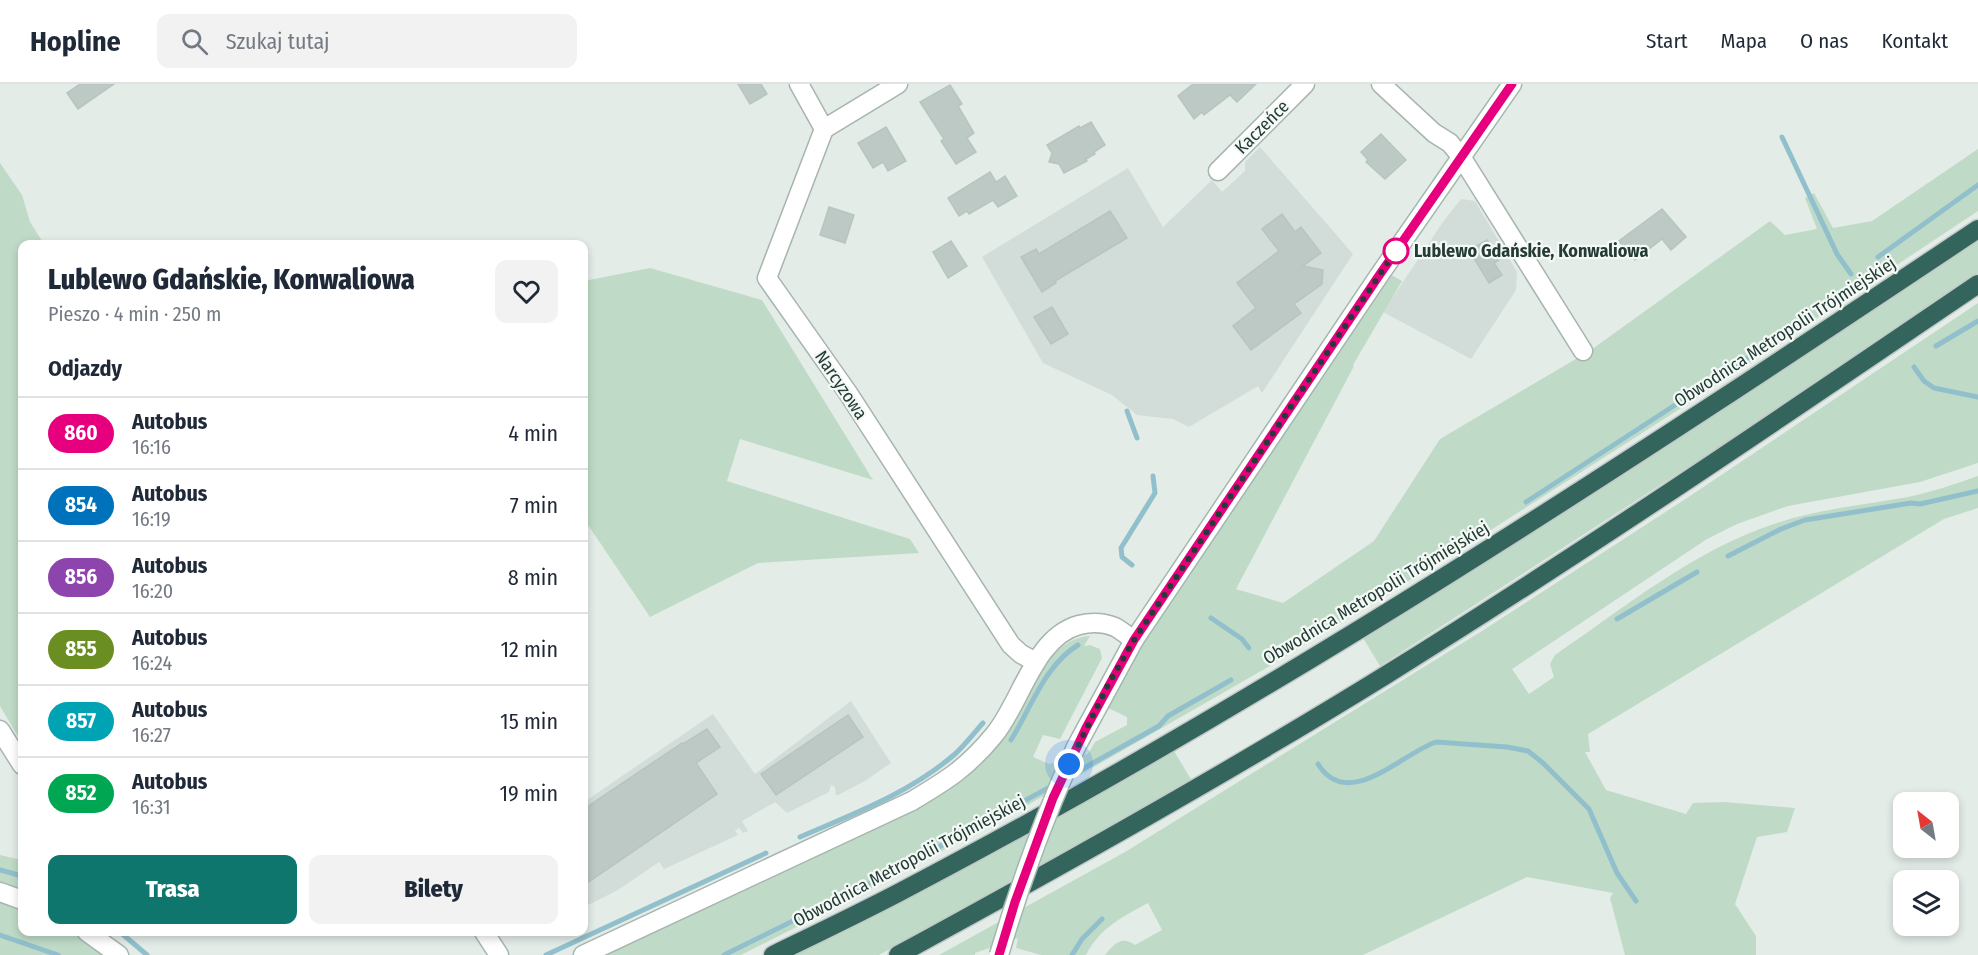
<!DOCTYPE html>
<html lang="pl">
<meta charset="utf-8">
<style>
:root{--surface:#fff;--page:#f2f2f3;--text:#1f2937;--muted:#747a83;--line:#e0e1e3;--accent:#0f766e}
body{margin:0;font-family:"Fira Sans Condensed",sans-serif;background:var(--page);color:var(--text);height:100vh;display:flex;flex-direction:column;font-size:22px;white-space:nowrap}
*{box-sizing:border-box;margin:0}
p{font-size:20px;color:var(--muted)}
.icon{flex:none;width:33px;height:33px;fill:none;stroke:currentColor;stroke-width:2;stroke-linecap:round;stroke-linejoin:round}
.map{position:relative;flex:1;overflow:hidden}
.sheet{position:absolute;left:18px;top:156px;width:570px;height:696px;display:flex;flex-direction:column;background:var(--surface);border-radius:12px;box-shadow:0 3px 9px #0003}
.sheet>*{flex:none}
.badge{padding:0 12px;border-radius:20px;font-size:21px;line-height:39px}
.needle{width:39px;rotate:329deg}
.fabs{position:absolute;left:1893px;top:708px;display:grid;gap:12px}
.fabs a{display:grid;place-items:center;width:66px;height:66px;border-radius:12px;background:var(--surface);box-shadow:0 3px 9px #0003;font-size:30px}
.you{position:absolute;width:30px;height:30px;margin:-15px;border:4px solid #fff;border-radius:50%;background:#1a73e8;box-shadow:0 0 0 9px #1a73e833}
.map>.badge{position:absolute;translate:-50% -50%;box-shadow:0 0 0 3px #fff}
h2{padding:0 30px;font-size:22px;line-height:54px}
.round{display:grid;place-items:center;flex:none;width:63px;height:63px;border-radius:12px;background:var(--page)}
.overview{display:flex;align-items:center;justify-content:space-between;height:102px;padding:0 30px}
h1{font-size:28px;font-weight:800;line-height:45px}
.action{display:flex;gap:12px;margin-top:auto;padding:12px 30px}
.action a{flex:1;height:69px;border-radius:12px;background:var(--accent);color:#fff;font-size:24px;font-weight:800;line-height:69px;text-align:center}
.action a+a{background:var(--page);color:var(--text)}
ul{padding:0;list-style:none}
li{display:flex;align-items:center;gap:18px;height:72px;padding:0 30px;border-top:2px solid var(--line)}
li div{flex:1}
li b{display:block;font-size:22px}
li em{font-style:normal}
li .badge{min-width:66px;font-weight:700;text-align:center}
header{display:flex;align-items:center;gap:36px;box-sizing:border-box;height:84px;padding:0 30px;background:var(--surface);border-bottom:2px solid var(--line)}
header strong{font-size:28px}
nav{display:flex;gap:33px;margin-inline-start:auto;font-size:21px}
.search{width:420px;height:54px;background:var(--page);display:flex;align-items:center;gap:15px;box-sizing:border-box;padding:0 21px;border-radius:12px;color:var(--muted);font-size:22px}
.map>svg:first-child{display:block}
.built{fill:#d2dcd8}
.green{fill:#bfdbc7}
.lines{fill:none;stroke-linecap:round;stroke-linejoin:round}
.stream{stroke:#91c0cc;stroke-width:5}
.building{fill:#bcc9c5;stroke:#b7c5c0;stroke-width:1.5}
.minor-casing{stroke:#a7b4af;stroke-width:21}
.secondary-casing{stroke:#a3b7b0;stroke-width:21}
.motorway-casing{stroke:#c2c8c7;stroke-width:21}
.minor{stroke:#fff;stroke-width:18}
.secondary{stroke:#fff;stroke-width:18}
.motorway{stroke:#33655d;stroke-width:18}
.secondary-bridge-casing{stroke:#a3b7b0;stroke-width:21;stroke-linecap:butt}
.secondary-bridge{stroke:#fff;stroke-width:18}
.line-casing{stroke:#fff;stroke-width:14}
.line{stroke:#e6007e;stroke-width:9}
.walk{stroke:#253c36;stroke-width:6;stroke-dasharray:0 10.8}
.stop-dot{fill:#fff;stroke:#e6007e;stroke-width:3}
.labels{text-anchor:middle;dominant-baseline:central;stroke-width:4.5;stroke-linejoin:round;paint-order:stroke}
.street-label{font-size:18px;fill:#253c36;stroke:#f4f9f6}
.stop-label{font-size:18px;font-weight:bold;fill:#253c36;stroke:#f4f9f6;text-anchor:start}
</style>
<header>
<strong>Hopline</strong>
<div class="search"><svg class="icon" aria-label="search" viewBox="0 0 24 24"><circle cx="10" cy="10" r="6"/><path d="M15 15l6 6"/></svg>Szukaj tutaj</div>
<nav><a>Start</a><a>Mapa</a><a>O nas</a><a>Kontakt</a></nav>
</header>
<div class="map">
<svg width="1978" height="871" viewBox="0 0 1978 871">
<rect width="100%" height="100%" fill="#e4ece8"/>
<g class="built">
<path d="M1260,63L1353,170L1262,309L1258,302L1189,343L1173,335L1137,331L1112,311L1043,279L982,173L1128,84L1163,143L1212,96L1222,108L1245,87V78Z"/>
<path d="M1461,115L1475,117L1517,188L1516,206L1471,275L1383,228L1443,138Z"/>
<path d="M851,617L891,679L865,697L836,712L835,703L831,701L829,708L787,729L775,718L742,737L748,747L743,749L739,744L735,747L738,751L664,785L659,778L618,806L584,823V718L713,630L755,690Z"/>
</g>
<g class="green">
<path d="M1978,65V127L1689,319L1483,451L1268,583L1012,730L832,825L741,871H598L929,715L1045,578C1058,565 1071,553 1090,552L1084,562L1090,561L1100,565L1102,574L1060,655L1043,651L1033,673L1049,680L1088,670L1095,658L1127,641V633L1108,624L1128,583L1153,542L1390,190L1402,197L1353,281L1354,282L1236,505L1283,519L1374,457L1440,355L1591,266L1770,137L1785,151L1817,145L1805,114L1814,109L1833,144L1872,137Z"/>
<path d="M0,79L22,111L30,138L44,160H22V659L0,622Z"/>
<path d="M1978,157V189L1699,376L1380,582L1363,554L1605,402Z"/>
<path d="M650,184L762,216L873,396L740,355L727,397L910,455L919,469L758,479L650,533L584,435V197Z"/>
<path d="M1978,219V379L1920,398L1788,422L1737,440L1707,455L1512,585L1529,610L1554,593L1550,580L1555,571C1624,524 1694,466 1774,440C1817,425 1863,421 1908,413C1932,408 1955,400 1978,392V424L1944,435L1588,650L1590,668H1585L1606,706L1686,730L1693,719L1724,718L1795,724L1787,748L1757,753L1735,820L1756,852V871H1625L1610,814L1613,809L1527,793L1363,871H1105C1114,860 1121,851 1135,861L1162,846L1148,819C1122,833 1100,844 1086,871H1041L1016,864L1018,854L975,869V871H939L1125,768L1482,547L1684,416Z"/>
<path d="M1174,667L1192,697L1113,742L879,871H796L1018,755Z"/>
<path d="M0,771L22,776V808L0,801Z"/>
<path d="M0,814L22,822V848H77L112,871H0Z"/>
</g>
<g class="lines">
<g class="stream">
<path d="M1782,53L1837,170L1851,190"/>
<path d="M1878,173L1978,101"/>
<path d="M1936,262L1978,237"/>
<path d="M1914,283L1924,297L1934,304L1978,313"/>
<path d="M1127,327L1137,354"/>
<path d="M1526,418L1778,254"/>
<path d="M1728,472L1781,445L1805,436L1911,419L1920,420L1978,407"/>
<path d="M1132,481L1122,473L1121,464L1155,409L1153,392"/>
<path d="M1211,534L1242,555L1249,564"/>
<path d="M1617,535L1697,488"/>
<path d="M1011,656C1031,624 1044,582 1078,561"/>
<path d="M1318,680C1348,728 1401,670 1436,658L1507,663L1528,667L1543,679L1589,725L1617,789L1636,817"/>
<path d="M1068,693L1159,642L1168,632L1231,596"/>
<path d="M800,753C853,730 910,709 955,670C965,661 974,649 983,639"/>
<path d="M0,786L22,792"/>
<path d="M120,848L147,871"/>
<path d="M0,851L58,871"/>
<path d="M546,871L766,769"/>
<path d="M724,871L896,786L1052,702"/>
<path d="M1072,871L1082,855L1102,835"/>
</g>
</g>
<g class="building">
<path d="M80,0H114L78,25L67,9Z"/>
<path d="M738,0H761L767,10L750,20Z"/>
<path d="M1193,0H1256L1237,18L1230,11L1204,31L1202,28L1194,35L1178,12Z"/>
<path d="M950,1L962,20L958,22L974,49L967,54L976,68L956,80L941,57L944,55L920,18Z"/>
<path d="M1091,38L1105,61L1094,68L1095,70L1086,75L1087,77L1064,89L1059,80L1049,78L1052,69L1047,61L1079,42L1080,44Z"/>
<path d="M886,43L906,77L888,87L883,78L873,84L858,59Z"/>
<path d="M1381,50L1406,76L1385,95L1366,78L1368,76L1361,68Z"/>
<path d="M990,88L996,98L1005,92L1017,112L998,123L993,116L969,130L967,127L959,132L948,114Z"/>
<path d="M829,123L854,131L845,159L820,151Z"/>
<path d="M1662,125L1686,153L1671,166L1662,155L1635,176L1619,157Z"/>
<path d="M1110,127L1127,154L1055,197L1056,199L1042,208L1021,173L1036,165L1039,170Z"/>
<path d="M1282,130L1295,148L1301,143L1321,169L1303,182L1323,186L1322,200L1294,220L1301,229L1251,266L1233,242L1256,224L1237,199L1279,167L1262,145Z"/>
<path d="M1487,156L1499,176L1494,179L1502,191L1489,199L1469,166Z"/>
<path d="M951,157L967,182L948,194L933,168Z"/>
<path d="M1052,223L1068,250L1051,260L1034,233Z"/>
<path d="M848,631L863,653L776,711L761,690Z"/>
<path d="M707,645L720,663L696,679L717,710L584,801V725L682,659L683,660Z"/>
</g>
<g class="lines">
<defs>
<g id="minor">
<path d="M799,0L824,45L767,194L848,309L1011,561L1021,570L1036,578"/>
<path d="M1381,0L1434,49L1450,59L1462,74L1583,267"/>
<path d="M824,45L898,0"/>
<path d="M1218,87L1305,0"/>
<path d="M0,646L22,681"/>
<path d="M0,808L22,816"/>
<path d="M87,848L119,871"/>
<path d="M484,848L499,871"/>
<path d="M583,871L912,717C947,696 967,684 994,651C1021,619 1034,553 1079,541C1091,538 1103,538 1115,543C1122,547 1128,552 1134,556"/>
</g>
<path id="secondary" d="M1076,663L1134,556L1378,193L1512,0"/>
<g id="motorway">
<path d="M773,871C816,850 858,830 900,808C1274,612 1627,379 1978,145"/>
<path d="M898,871C1063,781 1226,690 1386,591C1587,466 1782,333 1978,200"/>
</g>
</defs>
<use href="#minor" class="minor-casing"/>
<use href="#secondary" class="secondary-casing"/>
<use href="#motorway" class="motorway-casing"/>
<use href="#minor" class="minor"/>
<use href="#secondary" class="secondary"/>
<use href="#motorway" class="motorway"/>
<defs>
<path id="secondary-bridge" d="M999,871C1020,799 1045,731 1076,663"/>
</defs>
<use href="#secondary-bridge" class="secondary-bridge-casing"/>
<use href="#secondary-bridge" class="secondary-bridge"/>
</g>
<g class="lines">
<defs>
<path id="line" d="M999,871L1015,818L1053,714L1086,644L1134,556L1378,193L1512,0"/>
</defs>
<use href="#line" class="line-casing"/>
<use href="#line" class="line"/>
<path class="walk" d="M1069,680L1109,599L1134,556L1397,165L1396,167"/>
</g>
<circle class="stop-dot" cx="1396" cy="167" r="12"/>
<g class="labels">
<g class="street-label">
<text transform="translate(1262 43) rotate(-45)">Kaczeńce</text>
<text transform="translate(1785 248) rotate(-33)">Obwodnica Metropolii Trójmiejskiej</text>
<text transform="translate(841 301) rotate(56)">Narcyzowa</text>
<text transform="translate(1376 509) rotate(-31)">Obwodnica Metropolii Trójmiejskiej</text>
<text transform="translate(909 777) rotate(-28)">Obwodnica Metropolii Trójmiejskiej</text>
</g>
<g class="stop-label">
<text x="1414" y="167">Lublewo Gdańskie, Konwaliowa</text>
</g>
</g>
</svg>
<div class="fabs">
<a><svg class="needle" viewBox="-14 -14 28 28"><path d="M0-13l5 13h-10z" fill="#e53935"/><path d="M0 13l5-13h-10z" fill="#747a83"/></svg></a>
<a><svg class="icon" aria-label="layers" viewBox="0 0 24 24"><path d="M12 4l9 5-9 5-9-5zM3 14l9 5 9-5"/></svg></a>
</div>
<div class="you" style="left:1069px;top:680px"></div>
<section class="sheet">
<div class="overview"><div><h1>Lublewo Gdańskie, Konwaliowa</h1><p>Pieszo · 4 min · 250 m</p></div><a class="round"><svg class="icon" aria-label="heart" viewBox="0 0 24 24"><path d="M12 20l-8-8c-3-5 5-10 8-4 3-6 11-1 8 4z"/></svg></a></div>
<h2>Odjazdy</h2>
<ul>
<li><span class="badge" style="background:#e6007e;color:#fff">860</span><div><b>Autobus</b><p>16:16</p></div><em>4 min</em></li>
<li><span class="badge" style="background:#0072bc;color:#fff">854</span><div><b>Autobus</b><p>16:19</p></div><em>7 min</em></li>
<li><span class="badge" style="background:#8e44ad;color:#fff">856</span><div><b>Autobus</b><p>16:20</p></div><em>8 min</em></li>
<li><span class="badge" style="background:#6b8e23;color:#fff">855</span><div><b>Autobus</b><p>16:24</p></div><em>12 min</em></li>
<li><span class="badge" style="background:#00a3b4;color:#fff">857</span><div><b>Autobus</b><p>16:27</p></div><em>15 min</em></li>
<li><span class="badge" style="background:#00a651;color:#fff">852</span><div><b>Autobus</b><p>16:31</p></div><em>19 min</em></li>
</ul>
<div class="action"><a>Trasa</a><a>Bilety</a></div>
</section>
</div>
